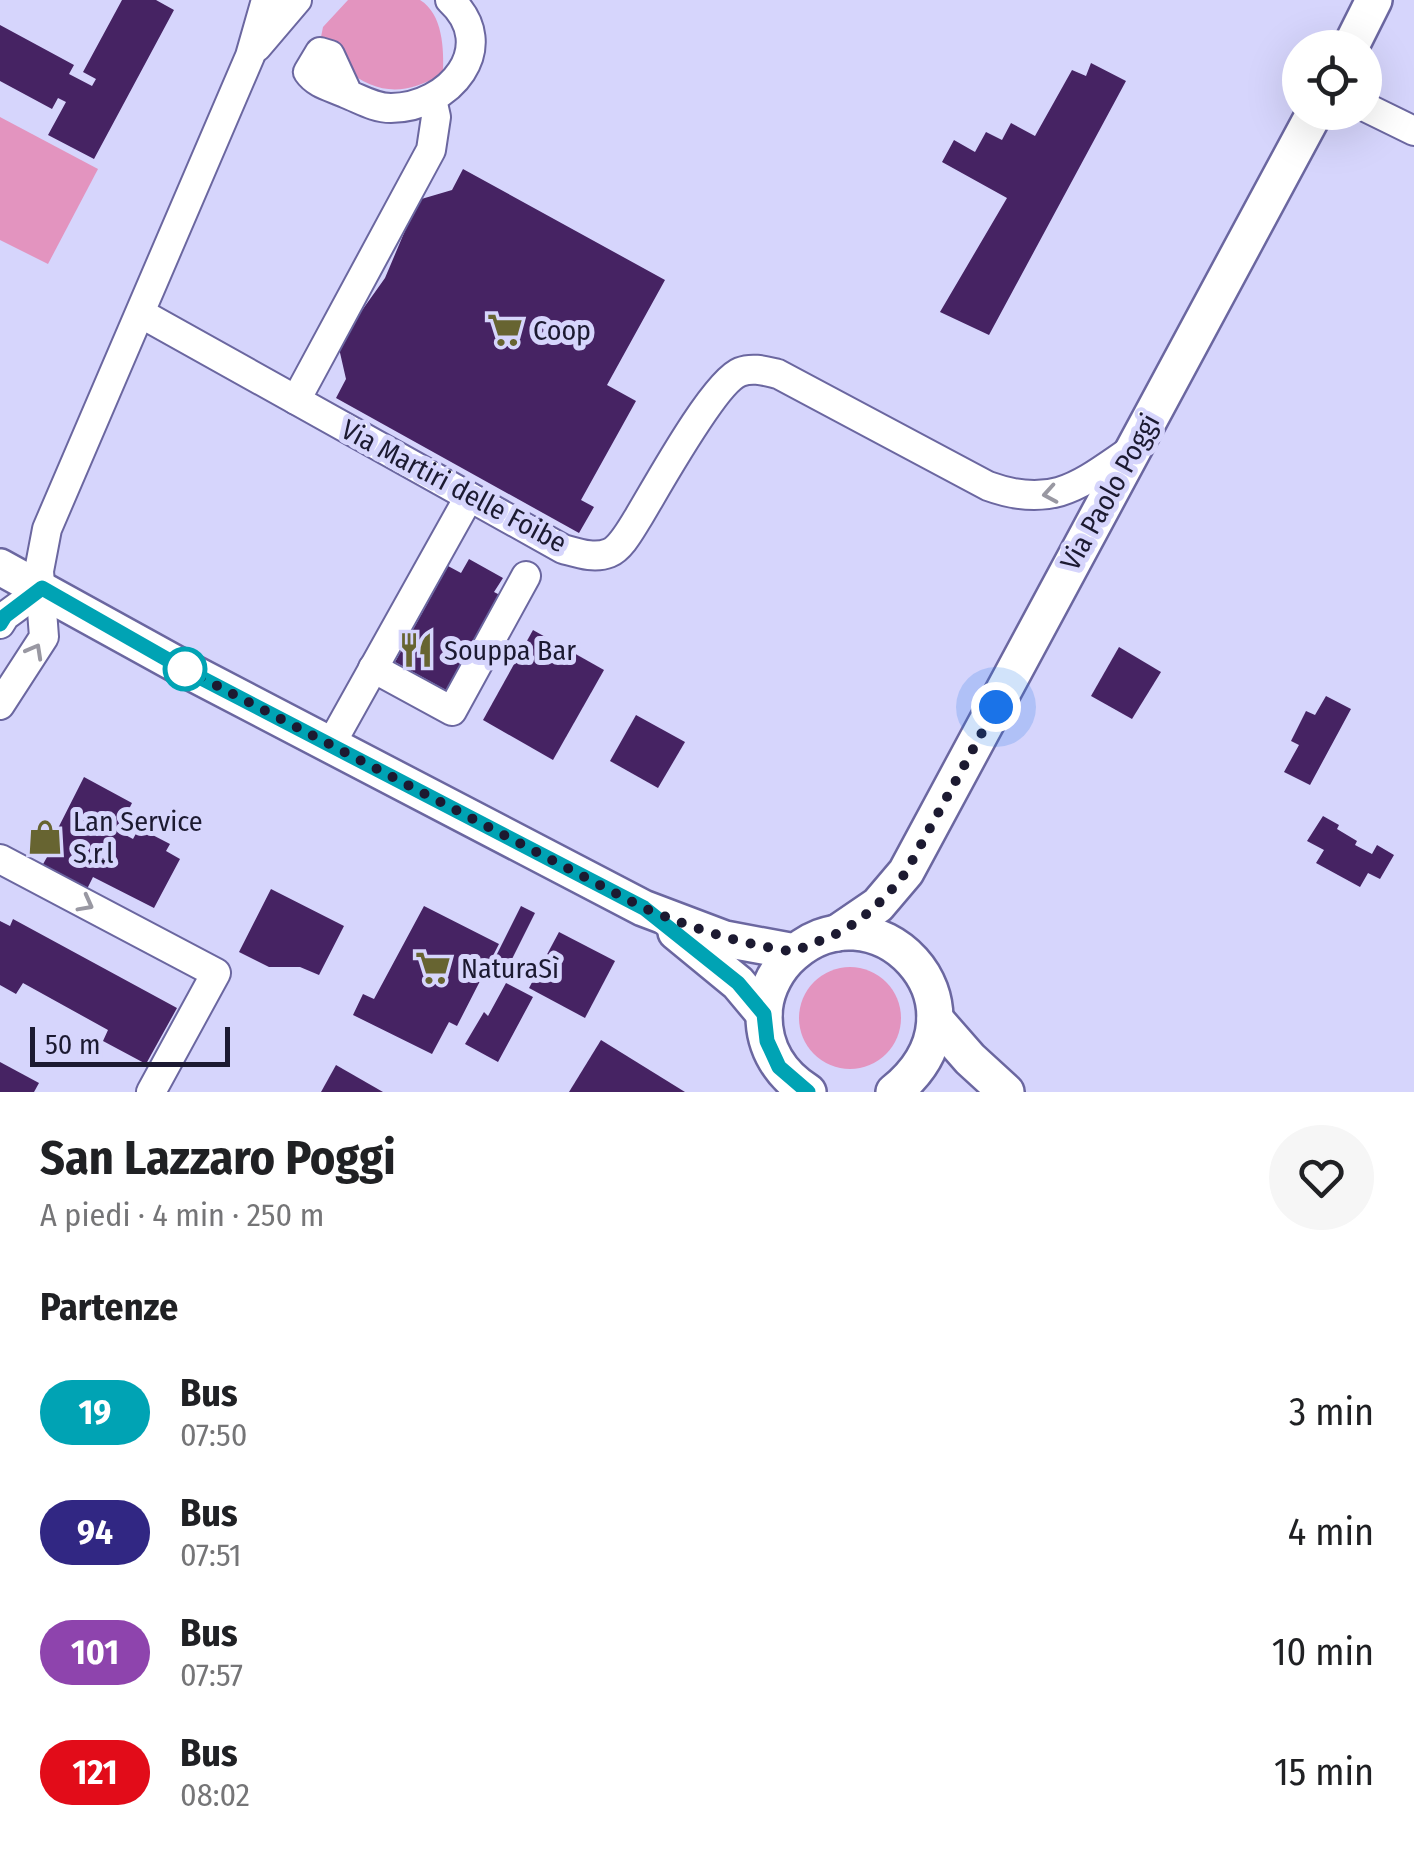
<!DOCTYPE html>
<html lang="it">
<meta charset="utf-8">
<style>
:root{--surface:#fff;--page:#f6f6f6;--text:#202124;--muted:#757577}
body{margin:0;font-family:"Fira Sans Condensed",sans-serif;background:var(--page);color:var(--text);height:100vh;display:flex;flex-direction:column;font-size:38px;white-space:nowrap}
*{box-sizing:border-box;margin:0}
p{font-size:32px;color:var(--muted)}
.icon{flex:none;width:55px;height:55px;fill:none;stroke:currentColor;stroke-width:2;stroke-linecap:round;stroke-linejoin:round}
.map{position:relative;height:1092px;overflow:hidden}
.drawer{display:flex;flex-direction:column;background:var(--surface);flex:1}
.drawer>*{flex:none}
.badge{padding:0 20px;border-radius:32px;font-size:35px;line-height:65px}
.fabs{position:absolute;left:1282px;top:30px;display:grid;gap:20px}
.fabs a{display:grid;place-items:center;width:100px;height:100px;border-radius:50%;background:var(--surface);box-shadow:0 10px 40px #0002;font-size:50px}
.scale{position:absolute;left:30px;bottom:25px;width:200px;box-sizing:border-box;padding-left:10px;border:5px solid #1c1a31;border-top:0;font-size:28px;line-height:35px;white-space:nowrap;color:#1c1a31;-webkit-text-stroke:8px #d6d5fc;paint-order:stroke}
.you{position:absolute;width:50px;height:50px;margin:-25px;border:8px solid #fff;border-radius:50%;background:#1a73e8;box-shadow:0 0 0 15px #1a73e833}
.map>.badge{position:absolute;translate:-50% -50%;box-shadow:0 0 0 5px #fff}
h2{padding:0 40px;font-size:38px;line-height:90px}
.round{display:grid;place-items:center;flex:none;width:105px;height:105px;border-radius:52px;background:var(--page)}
.head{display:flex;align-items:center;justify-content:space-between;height:170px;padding:0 40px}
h1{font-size:48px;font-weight:700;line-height:75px}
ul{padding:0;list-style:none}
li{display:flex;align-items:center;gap:30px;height:120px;padding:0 40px}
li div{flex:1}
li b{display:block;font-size:38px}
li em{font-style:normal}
li .badge{min-width:110px;font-weight:700;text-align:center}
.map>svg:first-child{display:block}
.green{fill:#e394bf}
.building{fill:#462363}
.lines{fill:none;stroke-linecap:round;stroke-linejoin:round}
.minor-casing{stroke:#6b67a0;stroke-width:32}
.major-casing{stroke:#6b67a0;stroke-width:40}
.minor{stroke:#fff;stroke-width:28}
.major{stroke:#fff;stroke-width:35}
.oneway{stroke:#9998a2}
.line-casing{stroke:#fff;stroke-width:22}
.line{stroke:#00a3b4;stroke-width:15}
.walk{stroke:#1c1a31;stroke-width:10;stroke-dasharray:0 18}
.stop-dot{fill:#fff;stroke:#00a3b4;stroke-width:5}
.labels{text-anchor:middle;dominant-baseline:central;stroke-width:10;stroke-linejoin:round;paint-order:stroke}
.poi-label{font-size:28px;fill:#1c1a31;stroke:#d6d5fc;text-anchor:start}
.street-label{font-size:28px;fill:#1c1a31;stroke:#d6d5fc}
</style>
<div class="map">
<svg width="1414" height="1092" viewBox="0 0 1414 1092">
<rect width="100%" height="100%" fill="#d6d5fc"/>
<g class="green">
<path d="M348,0H420C443,14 444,49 443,74C404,95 380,96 343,68L341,44L321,37L323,27Z"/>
<path d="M0,117L98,169L48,264L0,240Z"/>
<circle cx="850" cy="1018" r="51"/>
</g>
<g class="building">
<path d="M122,0H156L174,10L94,159L48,135L66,102L58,98L52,109L0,81V25L74,65L69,74L92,86L96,79L83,72Z"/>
<path d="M1091,63L1126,81L989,335L940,312L1007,198L942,162L954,140L975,152L986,132L1002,140L1011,123L1035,136L1072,70L1086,76Z"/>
<path d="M463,169L665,280L607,385L636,401L581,500L594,507L579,533L336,398L346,379L338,344L385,278L418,200L452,190Z"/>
<path d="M469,559L503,578L494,592L506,598L453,694L395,662L448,566L461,573Z"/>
<path d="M533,630L604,670L553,760L483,720Z"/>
<path d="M1119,647L1161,672L1132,719L1091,696Z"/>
<path d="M1326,696L1351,709L1310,785L1284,772L1299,745L1291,741L1306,711L1315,715Z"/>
<path d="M636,715L685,742L658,788L610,761Z"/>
<path d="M84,777L132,803L118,831L133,839L139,828L170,844L166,851L180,859L154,908L93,877L87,889L42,866L51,850L48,848Z"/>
<path d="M1323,816L1339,825L1337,829L1357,841L1355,845L1372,854L1377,845L1394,855L1380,879L1368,873L1360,887L1316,863L1324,850L1307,841Z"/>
<path d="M271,889L344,926L319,975L300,967H269L239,952Z"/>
<path d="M424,906L499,944L457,1026L449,1022L432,1054L353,1015L363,994L374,999Z"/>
<path d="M521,906L535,913L508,967L494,960Z"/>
<path d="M13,919L177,1008L146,1064L103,1041L108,1030L23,983L16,994L0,985V921L10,926Z"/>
<path d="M559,932L615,961L585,1018L529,988Z"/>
<path d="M506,983L533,997L498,1062L465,1044L484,1012L488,1016Z"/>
<path d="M601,1040L685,1092H569Z"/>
<path d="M0,1062L39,1083L34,1092H0Z"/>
<path d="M336,1065L383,1092H321Z"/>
</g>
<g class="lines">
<defs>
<g id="minor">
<path d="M257,47L297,0"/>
<path d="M348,94L330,55L320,52L308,72C317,85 333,87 347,94C362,100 375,108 391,108C449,108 501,47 450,0"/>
<path d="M1365,107L1414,131"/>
<path d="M142,314L563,549C578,553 594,559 609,553C621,548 631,529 638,518C655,490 714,382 740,372C753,367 765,371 778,374L988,486C1054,510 1081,484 1134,448"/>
<path d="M296,400L431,150L436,117L432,99"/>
<path d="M0,624L5,616L42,589"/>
<path d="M373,668L452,711L526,576"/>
<path d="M0,705L44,637L39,571L47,529L250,56L266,0"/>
<path d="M331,744L469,497"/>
<path d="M0,859L216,973L151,1092"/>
</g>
<g id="major">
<path d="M1350,48L1374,0"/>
<path d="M0,567L185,669L643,908L725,939L795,952"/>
<path d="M676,932L738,983L764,1014"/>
<path d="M837,933L878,905L906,872L1315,112"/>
<path d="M935,1019L970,1059L1006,1092"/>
<path d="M808,1092C781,1075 764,1049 764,1016C764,996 773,975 787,960C871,874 1002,1005 894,1092"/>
</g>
</defs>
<use href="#minor" class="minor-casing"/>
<use href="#major" class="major-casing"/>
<use href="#minor" class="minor"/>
<use href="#major" class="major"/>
</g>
<defs><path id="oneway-chevron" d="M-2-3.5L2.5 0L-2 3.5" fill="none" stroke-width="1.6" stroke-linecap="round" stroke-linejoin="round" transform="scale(2.5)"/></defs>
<g class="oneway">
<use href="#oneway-chevron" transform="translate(1050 494) rotate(170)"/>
<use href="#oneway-chevron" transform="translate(35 651) rotate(-61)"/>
<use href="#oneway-chevron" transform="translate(86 904) rotate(28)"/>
</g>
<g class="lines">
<defs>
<path id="line" d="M0,624L5,616L42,588L184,669L644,908L738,983L764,1014L767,1041L779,1067L808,1092"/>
</defs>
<use href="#line" class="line-casing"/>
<use href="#line" class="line"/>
<path class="walk" d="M185,669L644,908C694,929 741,944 795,952C810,943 825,940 840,932C867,917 888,896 906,872L996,707"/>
</g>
<defs>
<symbol id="supermarket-bare" viewBox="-9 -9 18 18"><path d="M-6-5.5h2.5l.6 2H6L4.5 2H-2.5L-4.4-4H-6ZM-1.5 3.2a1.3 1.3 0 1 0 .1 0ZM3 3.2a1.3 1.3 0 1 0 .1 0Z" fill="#676431" stroke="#d6d5fc" stroke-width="2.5" paint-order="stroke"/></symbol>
<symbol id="restaurant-bare" viewBox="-9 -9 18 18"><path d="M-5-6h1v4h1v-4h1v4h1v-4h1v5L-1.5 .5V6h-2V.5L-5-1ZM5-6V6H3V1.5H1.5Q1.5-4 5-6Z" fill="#676431" stroke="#d6d5fc" stroke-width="2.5" paint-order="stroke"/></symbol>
<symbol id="shop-bare" viewBox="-9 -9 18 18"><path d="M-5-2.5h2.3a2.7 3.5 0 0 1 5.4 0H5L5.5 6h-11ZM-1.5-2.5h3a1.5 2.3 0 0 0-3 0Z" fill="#676431" stroke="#d6d5fc" stroke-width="2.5" paint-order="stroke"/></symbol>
</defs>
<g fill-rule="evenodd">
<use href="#supermarket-bare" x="480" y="305" width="50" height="50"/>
<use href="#restaurant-bare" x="391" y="625" width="50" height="50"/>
<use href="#shop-bare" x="20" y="812" width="50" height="50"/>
<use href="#supermarket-bare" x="408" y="943" width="50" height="50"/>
</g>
<circle class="stop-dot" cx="185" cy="669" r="20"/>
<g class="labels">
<g class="poi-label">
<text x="533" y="330">Coop</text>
<text x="444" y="650">Souppa Bar</text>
<text x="73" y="821">Lan Service<tspan x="73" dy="32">S.r.l</tspan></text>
<text x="461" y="968">NaturaSì</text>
</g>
<g class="street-label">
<text transform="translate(454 486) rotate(28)">Via Martiri delle Foibe</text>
<text transform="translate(1110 492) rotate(-61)">Via Paolo Poggi</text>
</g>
</g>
</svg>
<div class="fabs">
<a><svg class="icon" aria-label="locate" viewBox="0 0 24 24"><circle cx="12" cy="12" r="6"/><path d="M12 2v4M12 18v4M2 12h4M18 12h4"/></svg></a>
</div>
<div class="scale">50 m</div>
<div class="you" style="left:996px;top:707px"></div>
</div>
<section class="drawer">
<div class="head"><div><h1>San Lazzaro Poggi</h1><p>A piedi · 4 min · 250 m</p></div><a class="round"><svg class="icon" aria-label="heart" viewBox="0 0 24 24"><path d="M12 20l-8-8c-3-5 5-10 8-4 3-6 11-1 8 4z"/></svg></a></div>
<h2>Partenze</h2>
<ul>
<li><span class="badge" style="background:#00a3b4;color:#fff">19</span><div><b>Bus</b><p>07:50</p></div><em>3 min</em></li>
<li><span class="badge" style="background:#312783;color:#fff">94</span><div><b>Bus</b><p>07:51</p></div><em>4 min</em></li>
<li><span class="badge" style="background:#8e44ad;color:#fff">101</span><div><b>Bus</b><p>07:57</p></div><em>10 min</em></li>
<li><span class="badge" style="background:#e20c19;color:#fff">121</span><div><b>Bus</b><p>08:02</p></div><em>15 min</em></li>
</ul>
</section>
